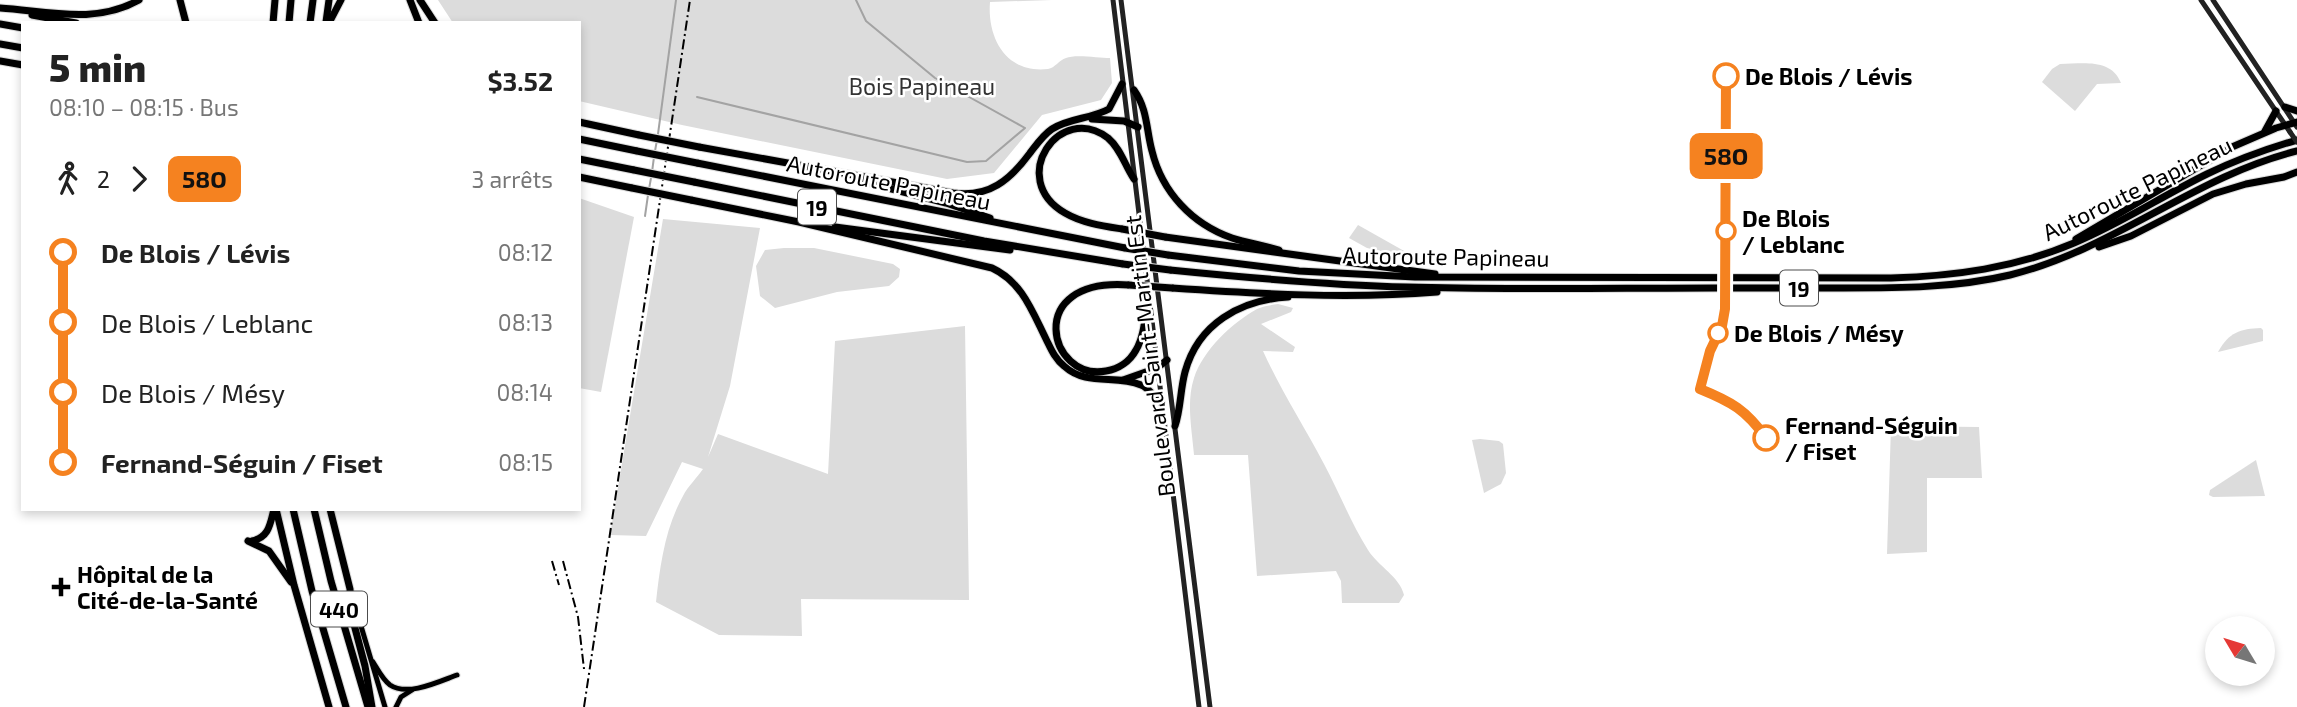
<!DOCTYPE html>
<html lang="fr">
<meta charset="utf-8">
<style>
:root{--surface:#fff;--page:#f2f2f2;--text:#222;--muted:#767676}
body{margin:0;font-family:"Exo 2",sans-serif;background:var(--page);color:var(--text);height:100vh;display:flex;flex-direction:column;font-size:26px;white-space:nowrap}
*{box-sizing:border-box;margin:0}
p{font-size:23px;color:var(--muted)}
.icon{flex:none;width:38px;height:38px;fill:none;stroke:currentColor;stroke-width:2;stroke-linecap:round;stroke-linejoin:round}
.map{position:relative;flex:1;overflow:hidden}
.details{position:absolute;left:21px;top:21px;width:560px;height:490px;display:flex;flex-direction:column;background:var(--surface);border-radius:0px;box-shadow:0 4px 10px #0003}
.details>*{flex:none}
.badge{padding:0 14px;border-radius:10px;font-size:24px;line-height:46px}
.needle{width:46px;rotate:308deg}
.fabs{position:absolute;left:2205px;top:616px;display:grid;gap:14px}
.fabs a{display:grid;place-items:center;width:70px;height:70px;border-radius:50%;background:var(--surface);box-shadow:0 4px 10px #0003;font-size:35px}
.map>.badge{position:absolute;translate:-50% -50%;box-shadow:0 0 0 4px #fff}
.legs{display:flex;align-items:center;gap:10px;height:77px;padding:0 28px;font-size:23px}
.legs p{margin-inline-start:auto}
.headline{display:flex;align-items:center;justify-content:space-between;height:119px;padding:0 28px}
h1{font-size:38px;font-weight:800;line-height:52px}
ul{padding:0 28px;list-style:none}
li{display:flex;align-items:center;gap:24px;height:70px;font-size:26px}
li i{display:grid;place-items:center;width:10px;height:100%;margin:0 9px;background:currentColor}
li i::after{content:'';width:18px;height:18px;margin:-9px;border:5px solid;border-radius:50%;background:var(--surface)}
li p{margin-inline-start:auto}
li:first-child i{background:linear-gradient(#0000 50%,currentColor 0)}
li:last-child i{background:linear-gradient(currentColor 50%,#0000 0)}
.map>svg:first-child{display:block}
.green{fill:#dcdcdc}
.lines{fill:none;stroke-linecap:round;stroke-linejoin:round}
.stream{stroke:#a3a3a3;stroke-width:2}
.primary-casing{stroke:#dbdbdb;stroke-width:7}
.highway-casing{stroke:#dbdbdb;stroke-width:9}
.secondary{stroke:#222;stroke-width:5}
.primary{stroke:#000;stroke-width:5}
.highway{stroke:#000;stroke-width:7}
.rail{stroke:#000;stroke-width:2;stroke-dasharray:10 3.5 2 3.5;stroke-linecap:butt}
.highway-bridge-casing{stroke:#dbdbdb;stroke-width:9;stroke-linecap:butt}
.secondary-bridge{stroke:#222;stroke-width:5}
.highway-bridge{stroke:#000;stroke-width:7}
.line-1-casing{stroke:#fff;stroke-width:16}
.line-1{stroke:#f58220;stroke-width:10}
.stop-1-dot{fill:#fff;stroke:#f58220;stroke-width:3.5}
.poi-dot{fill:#000;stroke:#fff;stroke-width:2.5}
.labels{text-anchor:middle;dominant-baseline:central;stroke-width:5;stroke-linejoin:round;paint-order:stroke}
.shield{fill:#fff;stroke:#4c4c4c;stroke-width:2}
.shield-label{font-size:21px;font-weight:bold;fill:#000}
.stop-label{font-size:23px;font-weight:bold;fill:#000;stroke:#fff;text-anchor:start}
.park-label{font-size:23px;fill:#333;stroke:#fff}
.street-label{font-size:23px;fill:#000;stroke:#fff}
.poi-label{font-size:23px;font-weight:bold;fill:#000;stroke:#fff;text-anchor:start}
</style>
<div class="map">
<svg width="2297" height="707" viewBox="0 0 2297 707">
<rect width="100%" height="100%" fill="#fff"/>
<g class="green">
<path d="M438,0H1052L990,2C987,38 1006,74 1048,69C1055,68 1059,60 1066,58C1075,54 1099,58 1110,58L1112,83L1101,100L1042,115L994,173L947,179L682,125L579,101V23H453Z"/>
<path d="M2060,64C2083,64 2111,58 2121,83L2097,84L2075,111L2042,82L2052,69Z"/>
<path d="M579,198L634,217L601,392L579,388Z"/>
<path d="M663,219L760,228L730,386L708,457L718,434L828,474L835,341L965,326L969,600L801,599L802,636L719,635L656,602C660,566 665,528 683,496C688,486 697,478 703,469L682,462L646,536L610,535Z"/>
<path d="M1358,225L1413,256V258L1367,248L1349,238Z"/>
<path d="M784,248H814L893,264L900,269L899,277L889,286L837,292L775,308L760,296L756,266L765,250Z"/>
<path d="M1278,304L1293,308L1291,312L1261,324L1295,347L1293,352L1263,351C1281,391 1304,426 1324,464C1339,492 1351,523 1368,550C1378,566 1400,577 1404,595L1399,603H1342L1341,581L1336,571L1257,576L1248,455H1194C1192,430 1186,402 1194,378C1203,350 1232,323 1257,309C1263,306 1271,305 1278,304Z"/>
<path d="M2261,328L2263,330V341L2218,352C2229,332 2240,329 2261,328Z"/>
<path d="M1891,426L1979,427L1982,478H1927V552L1887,554Z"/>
<path d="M1480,439L1499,441L1503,444L1506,473L1501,484L1484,493L1472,440Z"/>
<path d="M2256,460L2265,496L2213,497L2209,495L2210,490Z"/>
</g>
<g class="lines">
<g class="stream">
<path d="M697,97L967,162L986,161L1025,128L935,78L866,21L856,0"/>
<path d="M658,134L676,0"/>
<path d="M655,151L657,140"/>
<path d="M652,172L654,157"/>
<path d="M649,189L651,178"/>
<path d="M645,216L648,195"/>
</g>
<defs>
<g id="primary">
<path d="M353,599L385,707"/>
<path d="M373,662C378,670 383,680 390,685C408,697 440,681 457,675"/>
<path d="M396,707L401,697L412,690"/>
</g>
<g id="highway">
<path d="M180,0L186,23"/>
<path d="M410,0L419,23"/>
<path d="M420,0L435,23"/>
<path d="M0,8C47,11 95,25 139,0"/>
<path d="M32,15L76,23"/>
<path d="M326,22L329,0"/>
<path d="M273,23L275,0"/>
<path d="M289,23L291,0"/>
<path d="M310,23L313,0"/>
<path d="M329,23L341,0"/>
<path d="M0,24L23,28"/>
<path d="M0,44L23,48"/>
<path d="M0,61L23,65"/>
<path d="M1134,90C1148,110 1146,129 1152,151C1162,192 1192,224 1232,238C1247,243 1263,245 1279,250"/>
<path d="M2285,107L2297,111"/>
<path d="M1092,119L1124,121L1138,127"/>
<path d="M579,122L639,135"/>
<path d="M2265,131L2276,111"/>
<path d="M579,139L637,151"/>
<path d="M699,147L953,193C989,198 1010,180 1030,153C1037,144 1043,135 1052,129C1069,118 1091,119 1109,109L1122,84"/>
<path d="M579,159L634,170"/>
<path d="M697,163L1125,248"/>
<path d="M579,177L632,188"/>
<path d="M857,180L946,203L990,218"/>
<path d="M694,182L984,241L1123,264"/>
<path d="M691,200L799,222L992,268C1022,282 1032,311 1046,339C1051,349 1055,359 1064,366C1087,387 1115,374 1141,385C1149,388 1154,397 1161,402"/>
<path d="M835,227L1010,250"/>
<path d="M1122,229C1103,226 1082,223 1065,213C1006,179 1060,101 1108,138C1121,149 1125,166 1134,179"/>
<path d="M1165,237L1435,274"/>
<path d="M2076,239L2232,147L2276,128L2297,122"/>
<path d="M2099,247L2131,236L2213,194L2246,184L2284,177L2297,172"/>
<path d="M1168,255L1299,271L1415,277L1891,278C1955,276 2015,268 2074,243C2120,224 2162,196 2207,174C2236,160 2266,149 2297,140"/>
<path d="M1170,270C1249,278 1328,285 1407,287C1510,290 1612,288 1715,288C1758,288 1800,288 1843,288C1899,288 1955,288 2010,275C2113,250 2195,176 2297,151"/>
<path d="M1129,285C1022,277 1049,382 1106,371C1119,369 1130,361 1136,350C1145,335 1145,314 1148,297"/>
<path d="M1172,288C1259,294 1349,299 1437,292"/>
<path d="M1123,380L1157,368L1167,360"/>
<path d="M1175,426C1181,408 1180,391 1185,372C1198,324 1240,300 1288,297"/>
<path d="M276,509L294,585L329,707"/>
<path d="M293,509L312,591L346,707"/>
<path d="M314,509L331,581L368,707"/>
<path d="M330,509L350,589L351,613L365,666L372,707"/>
<path d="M248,541L269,551L291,582"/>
<path d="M252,541C269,537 270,525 274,509"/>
</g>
</defs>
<use href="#primary" class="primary-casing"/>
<use href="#highway" class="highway-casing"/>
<g class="secondary">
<path d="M1113,0L1199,707"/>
<path d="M1121,0L1210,707"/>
<path d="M2201,0L2290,132"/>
<path d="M2213,0L2297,127"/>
</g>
<use href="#primary" class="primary"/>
<use href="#highway" class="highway"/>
<g class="rail">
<path d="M552,561L559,585"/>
<path d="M563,561L578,617L584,669"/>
<path d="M584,707L690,0"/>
</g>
<defs>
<g id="highway-bridge">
<path d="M639,135L699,147"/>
<path d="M637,151L697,163"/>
<path d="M634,170L694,182"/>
<path d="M632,188L691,200"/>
<path d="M1122,229L1165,237"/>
<path d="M1125,248L1168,255"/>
<path d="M1123,264L1170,270"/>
<path d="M1129,285L1172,288"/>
</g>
</defs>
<use href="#highway-bridge" class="highway-bridge-casing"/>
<path class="secondary-bridge" d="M2290,132L2297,142"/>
<use href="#highway-bridge" class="highway-bridge"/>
</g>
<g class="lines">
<defs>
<path id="line-1" d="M1726,76L1725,309L1722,326L1710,351L1700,389C1732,402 1746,410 1766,438"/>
</defs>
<use href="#line-1" class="line-1-casing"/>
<use href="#line-1" class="line-1"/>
</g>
<g class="stop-1-dot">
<circle cx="1726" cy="76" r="12"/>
<circle cx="1726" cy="231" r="9"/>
<circle cx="1718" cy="333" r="9"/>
<circle cx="1766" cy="438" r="12"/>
</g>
<path class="poi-dot" d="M57.5 576.5h7v7h7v7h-7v7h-7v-7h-7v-7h7z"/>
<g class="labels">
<g class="shield">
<rect x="798" y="189.5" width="38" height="35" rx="5"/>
<rect x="1780" y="270.5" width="38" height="35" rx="5"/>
<rect x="311" y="591.5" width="56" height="35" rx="5"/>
</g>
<g class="shield-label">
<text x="817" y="207">19</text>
<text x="1799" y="288">19</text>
<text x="339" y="609">440</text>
</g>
<g class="stop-label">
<text x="1745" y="76">De Blois / Lévis</text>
<text x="1742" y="218">De Blois<tspan x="1742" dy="26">/ Leblanc</tspan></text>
<text x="1734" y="333">De Blois / Mésy</text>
<text x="1785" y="425">Fernand-Séguin<tspan x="1785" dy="26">/ Fiset</tspan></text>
</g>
<g class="park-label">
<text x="922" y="86">Bois Papineau</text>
</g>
<g class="street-label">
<text transform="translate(889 182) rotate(11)">Autoroute Papineau</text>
<text transform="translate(2137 188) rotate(-26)">Autoroute Papineau</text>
<text transform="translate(1446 256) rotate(1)">Autoroute Papineau</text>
<text transform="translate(1149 356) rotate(-97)">Boulevard Saint-Martin Est</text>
</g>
<g class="poi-label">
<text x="77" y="574">Hôpital de la<tspan x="77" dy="26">Cité-de-la-Santé</tspan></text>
</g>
</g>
</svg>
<div class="fabs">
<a><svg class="needle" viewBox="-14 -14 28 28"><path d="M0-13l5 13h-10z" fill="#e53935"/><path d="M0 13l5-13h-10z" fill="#767676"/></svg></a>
</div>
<b class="badge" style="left:1726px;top:156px;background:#f58220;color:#111">58O</b>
<section class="details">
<div class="headline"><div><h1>5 min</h1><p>08:10 – 08:15 · Bus</p></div><b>$3.52</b></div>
<div class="legs"><svg class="icon" aria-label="walk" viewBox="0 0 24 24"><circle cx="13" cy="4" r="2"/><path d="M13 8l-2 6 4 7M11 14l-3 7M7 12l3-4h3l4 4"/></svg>2<svg class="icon" aria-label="forward" viewBox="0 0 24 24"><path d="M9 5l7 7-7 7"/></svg><b class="badge" style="background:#f58220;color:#111">58O</b><p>3 arrêts</p></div>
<ul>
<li><i style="color:#f58220"></i><b>De Blois / Lévis</b><p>08:12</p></li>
<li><i style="color:#f58220"></i><span>De Blois / Leblanc</span><p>08:13</p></li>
<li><i style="color:#f58220"></i><span>De Blois / Mésy</span><p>08:14</p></li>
<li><i style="color:#f58220"></i><b>Fernand-Séguin / Fiset</b><p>08:15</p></li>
</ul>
</section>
</div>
